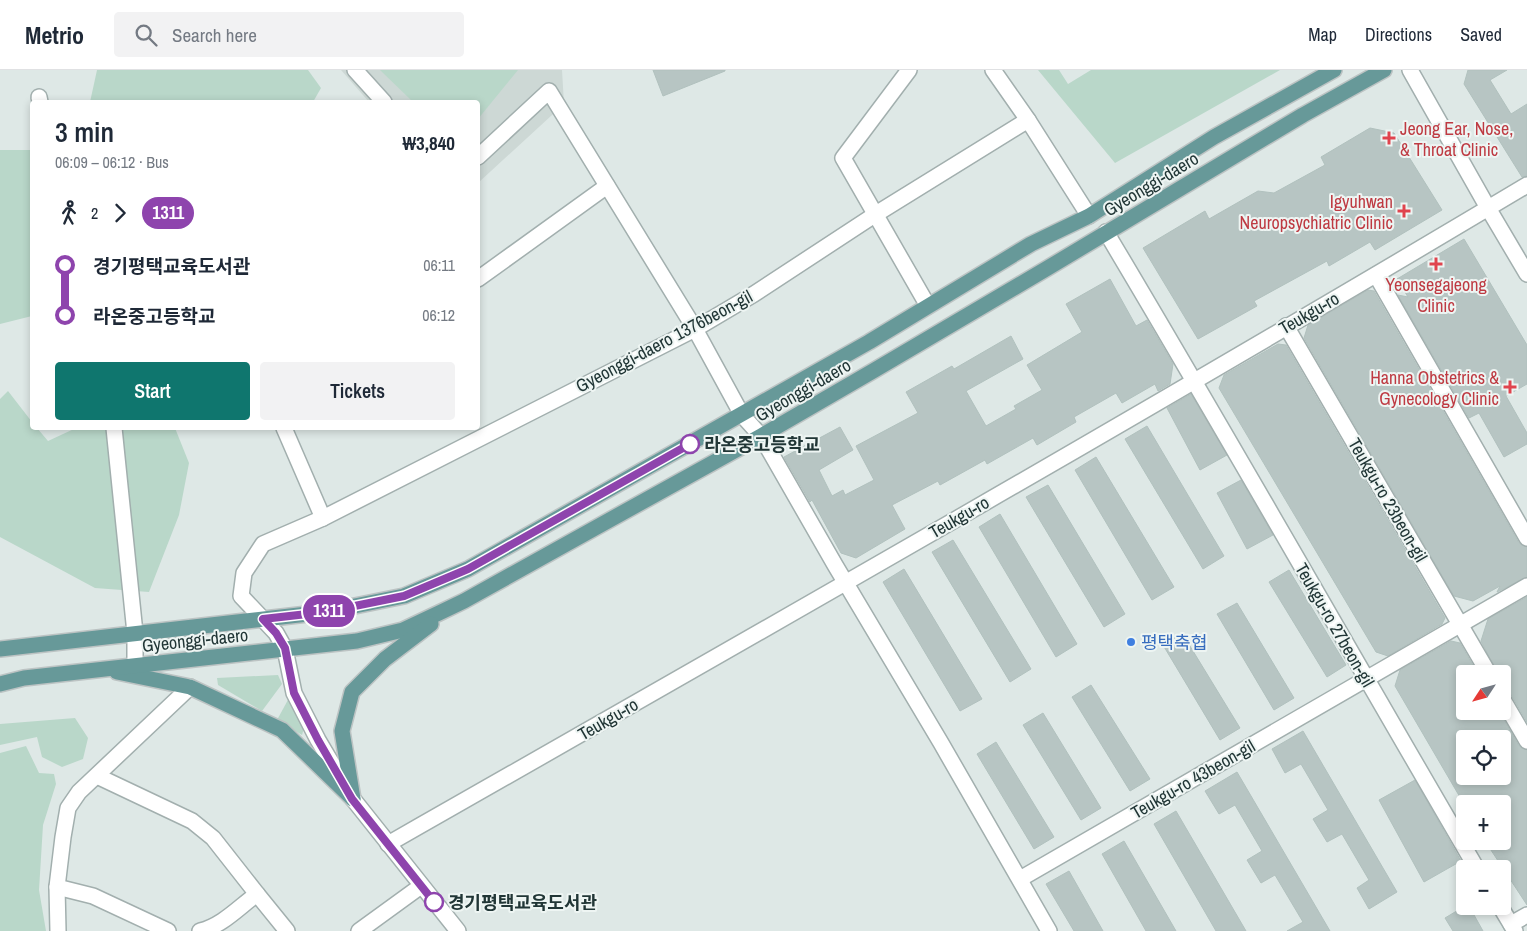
<!DOCTYPE html>
<meta charset="utf-8">
<style>
:root{--surface:#fff;--page:#f2f2f3;--text:#1f2937;--muted:#747a83;--line:#e0e1e3;--accent:#0f766e}
body{margin:0;font-family:"Archivo Narrow","Noto Sans KR",sans-serif;background:var(--page);color:var(--text);height:100vh;display:flex;flex-direction:column;font-size:19px;white-space:nowrap}
*{box-sizing:border-box;margin:0}
p{font-size:16px;color:var(--muted)}
.icon{flex:none;width:28px;height:28px;fill:none;stroke:currentColor;stroke-width:2;stroke-linecap:round;stroke-linejoin:round}
.map{position:relative;flex:1;overflow:hidden}
.details{position:absolute;left:30px;top:30px;width:450px;height:330px;display:flex;flex-direction:column;background:var(--surface);border-radius:5px;box-shadow:0 2px 8px #0003}
.details>*{flex:none}
.badge{padding:0 10px;border-radius:16px;font-size:18px;line-height:32px}
.needle{width:32px;rotate:234deg}
.tools{position:absolute;left:1456px;top:595px;display:grid;gap:10px}
.tools a{display:grid;place-items:center;width:55px;height:55px;border-radius:5px;background:var(--surface);box-shadow:0 2px 8px #0003;font-size:25px}
.map>.badge{position:absolute;translate:-50% -50%;box-shadow:0 0 0 2px #fff}
.legs{display:flex;align-items:center;gap:8px;height:55px;padding:0 25px;font-size:16px}
.legs p{margin-inline-start:auto}
.headline{display:flex;align-items:center;justify-content:space-between;height:85px;padding:0 25px}
h1{font-size:28px;font-weight:600;line-height:38px}
.primary-button{display:flex;gap:10px;margin-top:auto;padding:10px 25px}
.primary-button a{flex:1;height:58px;border-radius:5px;background:var(--accent);color:#fff;font-size:20px;font-weight:600;line-height:58px;text-align:center}
.primary-button a+a{background:var(--page);color:var(--text)}
ul{padding:0 25px;list-style:none}
li{display:flex;align-items:center;gap:18px;height:50px;font-size:19px}
li i{display:grid;place-items:center;width:8px;height:100%;margin:0 6px;background:currentColor}
li i::after{content:'';width:12px;height:12px;margin:-6px;border:4px solid;border-radius:50%;background:var(--surface)}
li p{margin-inline-start:auto}
li:first-child i{background:linear-gradient(#0000 50%,currentColor 0)}
li:last-child i{background:linear-gradient(currentColor 50%,#0000 0)}
header{display:flex;align-items:center;gap:30px;box-sizing:border-box;height:70px;padding:0 25px;background:var(--surface);border-bottom:1px solid var(--line)}
header strong{font-size:24px}
nav{display:flex;gap:28px;margin-inline-start:auto;font-size:18px}
.search{width:350px;height:45px;background:var(--page);display:flex;align-items:center;gap:12px;box-sizing:border-box;padding:0 18px;border-radius:5px;color:var(--muted);font-size:19px}
.map>svg:first-child{display:block}
.built{fill:#cdd8d5}
.green{fill:#b9d7c9}
.building{fill:#b7c5c3;stroke:#b1c1be;fill-rule:evenodd}
.lines{fill:none;stroke-linecap:round;stroke-linejoin:round}
.minor-casing{stroke:#a2afae;stroke-width:18}
.major-casing{stroke:#bcc3c3;stroke-width:18}
.minor{stroke:#fff;stroke-width:15}
.major{stroke:#679999;stroke-width:15}
.line-1-casing{stroke:#fff;stroke-width:11}
.line-1{stroke:#8e44ad;stroke-width:8}
.health-dot{fill:#e0444e;stroke:#eef5f3;stroke-width:2}
.stop-1-dot{fill:#fff;stroke:#8e44ad;stroke-width:2.5}
.shop-dot{fill:#3f7fe0;stroke:#eef5f3;stroke-width:2}
.labels{text-anchor:middle;dominant-baseline:central;stroke-width:4;stroke-linejoin:round;paint-order:stroke}
.health-label{font-size:18px;fill:#be3a42;stroke:#eef5f3;text-anchor:end}
.street-label{font-size:18px;fill:#213636;stroke:#eef5f3}
.stop-label{font-size:18px;font-weight:bold;fill:#213636;stroke:#eef5f3;text-anchor:start}
.shop-label{font-size:18px;fill:#366cbe;stroke:#eef5f3;text-anchor:start}
</style>
<header>
<strong>Metrio</strong>
<div class="search"><svg class="icon" aria-label="search" viewBox="0 0 24 24"><circle cx="10" cy="10" r="6"/><path d="M15 15l6 6"/></svg>Search here</div>
<nav><a>Map</a><a>Directions</a><a>Saved</a></nav>
</header>
<div class="map">
<svg width="1527" height="861" viewBox="0 0 1527 861">
<rect width="100%" height="100%" fill="#dee8e6"/>
<path class="built" d="M341,0H562L564,34L478,113V32H369Z"/>
<g class="green">
<path d="M97,0H308L321,18L313,32H90Z"/>
<path d="M380,0H518L478,49V32H413Z"/>
<path d="M1038,0H1059L1068,14L1091,0H1280L1115,93Z"/>
<path d="M0,80H32V246L0,254Z"/>
<path d="M8,321L32,352V358H37L48,371L76,358H175L189,393L179,445L149,522L95,518L0,467V329Z"/>
<path d="M278,605L282,614L262,641L218,615L217,608Z"/>
<path d="M289,628L304,658L302,665L277,650Z"/>
<path d="M75,648L88,668L83,689L62,697L42,687L37,667L0,675V654Z"/>
<path d="M26,676L39,703L54,704L56,714L43,755L39,820L46,861H0V683Z"/>
</g>
<g class="building">
<path d="M653,0H725V1L663,26Z"/>
<path d="M1468,0H1507L1490,10L1511,44L1527,34V106L1522,107L1464,14Z"/>
<path d="M1370,58L1394,63L1442,140L1375,180L1370,172L1329,196L1327,191L1254,231L1257,236L1198,269L1143,178L1205,141L1209,149L1258,121L1274,123L1325,95L1321,87Z"/>
<path d="M1464,169L1527,275V314L1506,326L1527,363V374L1504,387L1479,343L1469,348L1398,225L1408,227L1397,209Z"/>
<path d="M1110,209L1136,256L1147,250L1173,294L1170,314L1158,321L1155,314L1122,333L1116,323L1074,347L1076,352L1037,375L1033,368L987,394L985,390L940,415L938,411L892,435L905,459L856,488L841,483L812,430L810,432L784,387L840,357L853,380L819,400L832,426L843,420L845,425L874,410L856,376L918,343L906,322L952,296L954,299L1011,266L1023,289L966,321L986,356L1016,339L1014,336L1042,320L1027,295L1082,262L1066,234Z"/>
<path d="M1368,220L1374,221L1519,473L1527,477V507L1497,522L1500,516L1473,531L1454,526L1304,268L1308,255Z"/>
<path d="M1278,274L1286,275L1445,548L1442,554L1388,586L1376,582L1219,318L1224,305Z"/>
<path d="M1191,324L1227,385L1200,400L1167,338Z"/>
<path d="M1147,356L1224,486L1203,499L1125,369Z"/>
<path d="M1096,387L1174,517L1152,530L1075,400Z"/>
<path d="M1241,410L1273,465L1247,479L1217,423Z"/>
<path d="M1048,415L1125,544L1104,557L1026,427Z"/>
<path d="M1000,444L1077,574L1056,587L979,457Z"/>
<path d="M953,470L1031,599L1010,612L932,482Z"/>
<path d="M904,499L982,629L960,641L883,512Z"/>
<path d="M1289,500L1346,595L1327,607L1269,512Z"/>
<path d="M1527,527V652L1510,623L1502,619V604H1498L1481,571L1488,549Z"/>
<path d="M1237,533L1294,628L1274,640L1217,544Z"/>
<path d="M1182,563L1240,658L1220,670L1163,575Z"/>
<path d="M1451,571L1460,573L1478,604H1465V641H1499L1519,676L1527,680V835L1485,771H1502V734H1464L1395,616L1400,600ZM1465,669H1502V706H1465Z"/>
<path d="M1091,615L1150,709L1130,721L1072,627Z"/>
<path d="M1043,643L1101,738L1081,750L1023,655Z"/>
<path d="M1303,661L1397,822L1369,839L1357,818L1369,810L1342,764L1327,772L1313,749L1328,740L1301,694L1285,703L1272,679Z"/>
<path d="M996,672L1054,767L1034,779L977,684Z"/>
<path d="M1237,702L1330,861H1287L1303,852L1275,805L1261,813L1247,790L1262,781L1235,735L1219,744L1205,721Z"/>
<path d="M1415,710L1461,791L1424,812L1379,730Z"/>
<path d="M1176,741L1246,861H1216L1154,754Z"/>
<path d="M1124,771L1176,861H1146L1102,784Z"/>
<path d="M1069,801L1103,861H1074L1046,814Z"/>
<path d="M1465,836H1469L1483,861H1453L1445,848Z"/>
</g>
<g class="lines">
<defs>
<g id="minor">
<path d="M355,0L384,32"/>
<path d="M909,0L843,88L928,236"/>
<path d="M993,0L1028,50"/>
<path d="M1410,0L1488,138L1527,204"/>
<path d="M39,27L40,32"/>
<path d="M478,87L549,21L695,259L742,345L761,366L835,495L941,673L1049,861"/>
<path d="M1106,162C1232,373 1353,587 1477,799"/>
<path d="M1376,205L1527,468"/>
<path d="M478,209L607,116"/>
<path d="M1286,256L1489,604"/>
<path d="M114,358L135,563V595"/>
<path d="M284,358L323,448"/>
<path d="M1502,628L1527,671"/>
<path d="M97,706L192,751L213,768L257,824C239,837 222,856 200,861"/>
<path d="M388,774C769,557 1150,340 1527,115"/>
<path d="M1020,809L1527,516"/>
<path d="M57,817L93,826L168,861"/>
<path d="M257,824L287,861"/>
<path d="M1500,836L1515,861"/>
<path d="M1511,854L1527,845"/>
<path d="M58,861L57,817L63,767L68,738L79,722L190,617"/>
<path d="M359,861L421,816"/>
<path d="M458,861L353,729L318,670L294,623L285,579L276,563L241,526L244,503L263,474L323,448L695,259L754,224L876,144L1028,50L1089,146"/>
</g>
<g id="major">
<path d="M0,579L325,542L404,526L468,499L869,272L1031,174L1089,146L1214,67L1334,0"/>
<path d="M117,602L190,617L282,660L353,729"/>
<path d="M0,614L24,608L357,571L403,560L439,543L464,531L597,457L761,366L873,301L1046,199L1303,45L1384,0"/>
<path d="M353,729L342,661L352,622L385,589L431,554"/>
</g>
</defs>
<use href="#minor" class="minor-casing"/>
<use href="#major" class="major-casing"/>
<use href="#minor" class="minor"/>
<use href="#major" class="major"/>
</g>
<g class="lines">
<defs>
<path id="line-1" d="M434,832L352,729L318,670L294,623L285,578L276,563L263,549L325,542L404,526L468,499L690,374"/>
</defs>
<use href="#line-1" class="line-1-casing"/>
<use href="#line-1" class="line-1"/>
</g>
<g class="health-dot">
<path d="M1386.5 60.5h5v5h5v5h-5v5h-5v-5h-5v-5h5z"/>
<path d="M1401.5 133.5h5v5h5v5h-5v5h-5v-5h-5v-5h5z"/>
<path d="M1433.5 186.5h5v5h5v5h-5v5h-5v-5h-5v-5h5z"/>
<path d="M1507.5 309.5h5v5h5v5h-5v5h-5v-5h-5v-5h5z"/>
</g>
<g class="stop-1-dot">
<circle cx="690" cy="374" r="9"/>
<circle cx="434" cy="832" r="9"/>
</g>
<circle class="shop-dot" cx="1131" cy="572" r="5"/>
<g class="labels">
<g class="health-label">
<text x="1400" y="58" text-anchor="start">Jeong Ear, Nose,<tspan x="1400" dy="21">&amp; Throat Clinic</tspan></text>
<text x="1393" y="131">Igyuhwan<tspan x="1393" dy="21">Neuropsychiatric Clinic</tspan></text>
<text x="1436" y="214" text-anchor="middle">Yeonsegajeong<tspan x="1436" dy="21">Clinic</tspan></text>
<text x="1499" y="307">Hanna Obstetrics &amp;<tspan x="1499" dy="21">Gynecology Clinic</tspan></text>
</g>
<g class="street-label">
<text transform="translate(1151 114) rotate(-31)">Gyeonggi-daero</text>
<text transform="translate(1309 243) rotate(-30)">Teukgu-ro</text>
<text transform="translate(664 271) rotate(-28)">Gyeonggi-daero 1376beon-gil</text>
<text transform="translate(803 320) rotate(-30)">Gyeonggi-daero</text>
<text transform="translate(1388 430) rotate(60)">Teukgu-ro 23beon-gil</text>
<text transform="translate(959 447) rotate(-30)">Teukgu-ro</text>
<text transform="translate(1335 555) rotate(60)">Teukgu-ro 27beon-gil</text>
<text transform="translate(195 570) rotate(-6)">Gyeonggi-daero</text>
<text transform="translate(608 649) rotate(-30)">Teukgu-ro</text>
<text transform="translate(1193 709) rotate(-30)">Teukgu-ro 43beon-gil</text>
</g>
<g class="stop-label">
<text x="704" y="374">라온중고등학교</text>
<text x="448" y="832">경기평택교육도서관</text>
</g>
<g class="shop-label">
<text x="1141" y="572">평택축협</text>
</g>
</g>
</svg>
<div class="tools">
<a><svg class="needle" viewBox="-14 -14 28 28"><path d="M0-13l5 13h-10z" fill="#e53935"/><path d="M0 13l5-13h-10z" fill="#747a83"/></svg></a>
<a><svg class="icon" aria-label="locate" viewBox="0 0 24 24"><circle cx="12" cy="12" r="6"/><path d="M12 2v4M12 18v4M2 12h4M18 12h4"/></svg></a>
<a>+</a>
<a>−</a>
</div>
<b class="badge" style="left:329px;top:541px;background:#8e44ad;color:#fff">1311</b>
<section class="details">
<div class="headline"><div><h1>3 min</h1><p>06:09 – 06:12 · Bus</p></div><b>₩3,840</b></div>
<div class="legs"><svg class="icon" aria-label="walk" viewBox="0 0 24 24"><circle cx="13" cy="4" r="2"/><path d="M13 8l-2 6 4 7M11 14l-3 7M7 12l3-4h3l4 4"/></svg>2<svg class="icon" aria-label="forward" viewBox="0 0 24 24"><path d="M9 5l7 7-7 7"/></svg><b class="badge" style="background:#8e44ad;color:#fff">1311</b></div>
<ul>
<li><i style="color:#8e44ad"></i><b>경기평택교육도서관</b><p>06:11</p></li>
<li><i style="color:#8e44ad"></i><b>라온중고등학교</b><p>06:12</p></li>
</ul>
<div class="primary-button"><a>Start</a><a>Tickets</a></div>
</section>
</div>
